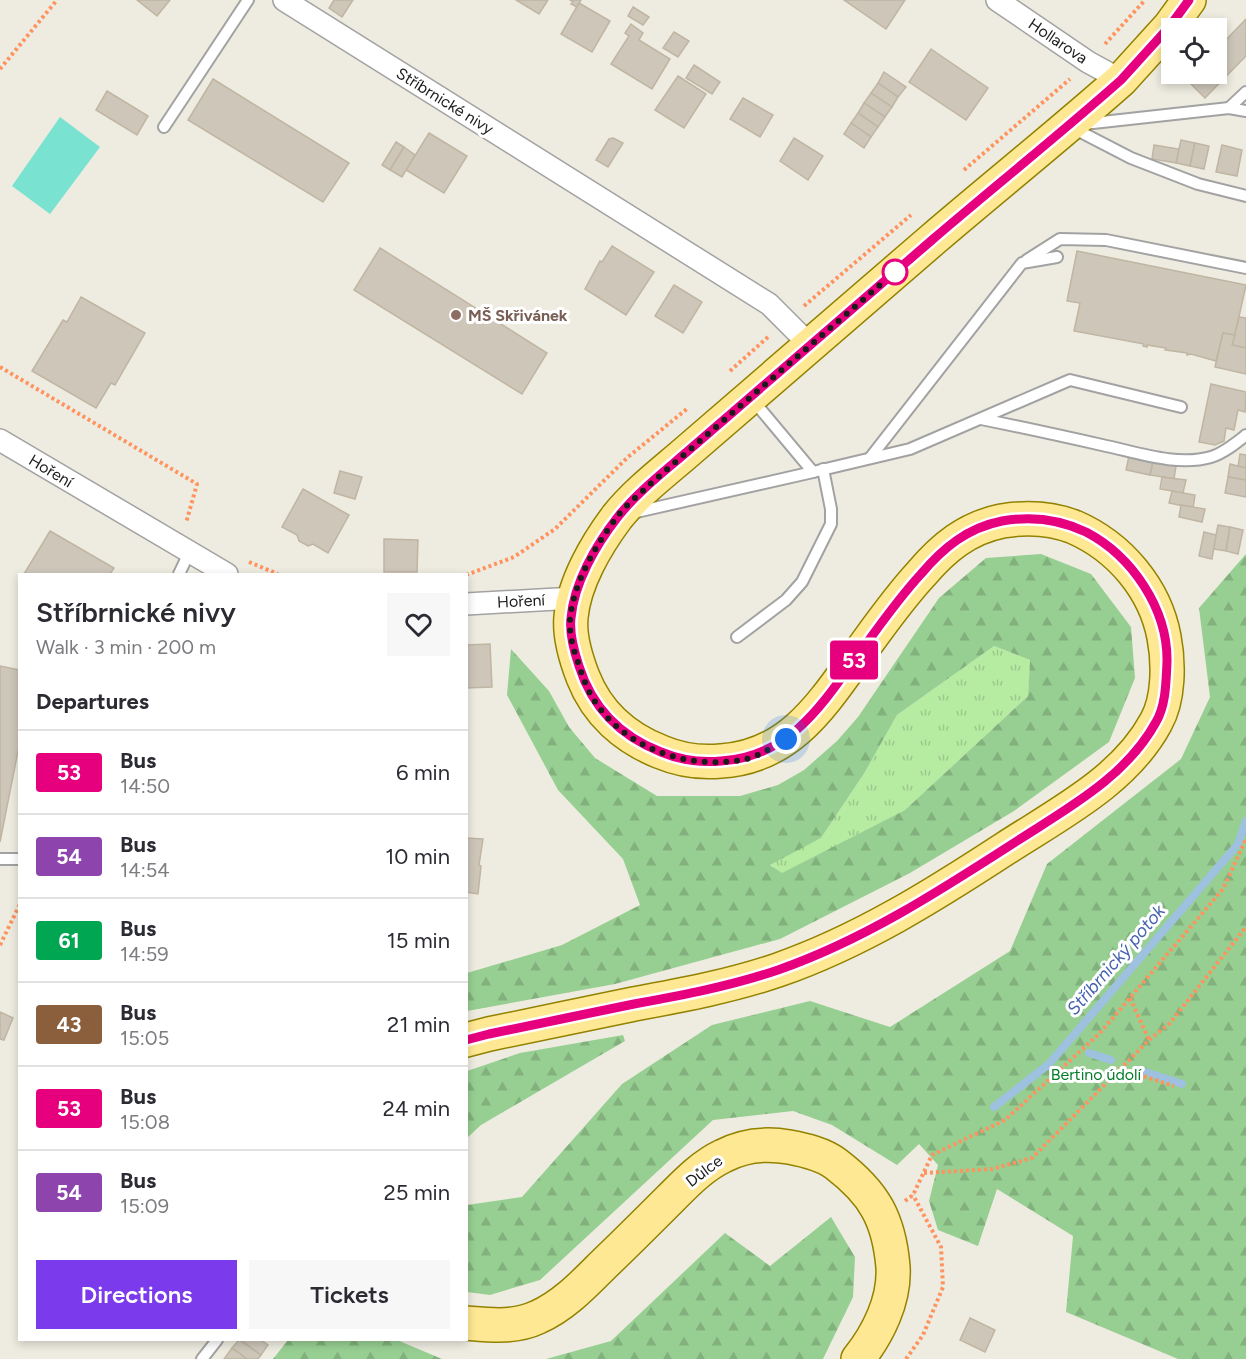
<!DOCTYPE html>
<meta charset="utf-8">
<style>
:root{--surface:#fff;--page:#f7f7f7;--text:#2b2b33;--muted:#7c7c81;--line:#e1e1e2;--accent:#7c3aed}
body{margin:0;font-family:Figtree,sans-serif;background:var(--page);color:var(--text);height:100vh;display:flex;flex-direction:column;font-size:22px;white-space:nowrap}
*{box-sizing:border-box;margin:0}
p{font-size:20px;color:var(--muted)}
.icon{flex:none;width:33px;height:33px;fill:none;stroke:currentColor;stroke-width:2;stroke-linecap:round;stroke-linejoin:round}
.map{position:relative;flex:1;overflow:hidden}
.drawer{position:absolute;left:18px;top:573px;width:450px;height:768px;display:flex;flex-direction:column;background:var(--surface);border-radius:0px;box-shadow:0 3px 9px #0003}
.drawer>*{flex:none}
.badge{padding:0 12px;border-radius:4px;font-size:21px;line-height:39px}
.tools{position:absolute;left:1161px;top:18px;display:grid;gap:12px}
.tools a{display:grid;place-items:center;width:66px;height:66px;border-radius:0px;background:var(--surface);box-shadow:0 3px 9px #0003;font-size:30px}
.you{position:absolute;width:30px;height:30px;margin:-15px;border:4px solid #fff;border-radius:50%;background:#1a73e8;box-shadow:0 0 0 9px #1a73e833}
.map>.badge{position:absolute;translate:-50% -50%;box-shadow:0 0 0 3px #fff}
h2{padding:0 18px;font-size:22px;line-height:54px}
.round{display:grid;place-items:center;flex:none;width:63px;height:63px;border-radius:0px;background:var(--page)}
.headline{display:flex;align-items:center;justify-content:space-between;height:102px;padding:0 18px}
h1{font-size:28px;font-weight:600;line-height:45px}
.button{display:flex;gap:12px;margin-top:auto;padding:12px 18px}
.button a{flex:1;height:69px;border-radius:0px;background:var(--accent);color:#fff;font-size:24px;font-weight:600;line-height:69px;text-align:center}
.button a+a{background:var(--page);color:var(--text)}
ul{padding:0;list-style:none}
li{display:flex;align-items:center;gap:18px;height:84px;padding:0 18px;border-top:2px solid var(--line)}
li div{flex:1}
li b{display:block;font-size:22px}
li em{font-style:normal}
li .badge{min-width:66px;font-weight:700;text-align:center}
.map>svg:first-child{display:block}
.grass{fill:url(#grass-tufts)}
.forest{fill:url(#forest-firs);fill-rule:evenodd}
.pitch{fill:#79e2d0}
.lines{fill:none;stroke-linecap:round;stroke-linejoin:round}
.stream{stroke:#9dc1de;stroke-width:8}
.building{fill:#cdc6b9;stroke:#c0b5a2;stroke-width:1.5}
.service-casing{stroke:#a2a2a2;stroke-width:14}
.minor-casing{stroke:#a2a2a2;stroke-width:24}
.primary-casing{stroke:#928200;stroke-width:36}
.path{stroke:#ff935f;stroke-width:4;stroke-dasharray:3 3;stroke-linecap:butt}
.service{stroke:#fff;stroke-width:10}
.minor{stroke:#fff;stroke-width:21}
.primary{stroke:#ffe893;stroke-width:33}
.line-casing{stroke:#fff;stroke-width:14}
.line{stroke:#e6007e;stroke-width:9}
.walk{stroke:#1b1b1b;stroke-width:6;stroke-dasharray:0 10.8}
.stop-dot{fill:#fff;stroke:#e6007e;stroke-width:3}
.education-dot{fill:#8d6e63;stroke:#fff;stroke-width:2}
.labels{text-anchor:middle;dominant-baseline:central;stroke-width:6;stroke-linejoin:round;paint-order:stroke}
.street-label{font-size:16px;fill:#1b1b1b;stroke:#fff}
.education-label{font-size:16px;font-weight:bold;fill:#785e54;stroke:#fff;text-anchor:start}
.park-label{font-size:16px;fill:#067d2a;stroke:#fff}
.water-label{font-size:18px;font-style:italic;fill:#4462af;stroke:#fff}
</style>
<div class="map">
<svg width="1246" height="1359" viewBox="0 0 1246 1359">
<defs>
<pattern id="grass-tufts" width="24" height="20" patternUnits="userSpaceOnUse" patternTransform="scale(1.5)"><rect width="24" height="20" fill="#b6eba2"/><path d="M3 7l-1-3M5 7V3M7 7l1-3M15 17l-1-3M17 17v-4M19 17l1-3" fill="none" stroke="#9cc98b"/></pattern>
<pattern id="forest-firs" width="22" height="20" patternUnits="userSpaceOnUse" patternTransform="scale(1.5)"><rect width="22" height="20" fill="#97cf92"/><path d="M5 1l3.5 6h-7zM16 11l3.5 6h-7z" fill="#82b17d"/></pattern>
</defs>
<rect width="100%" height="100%" fill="#eeece0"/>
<path class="grass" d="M994,646L1030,660L1028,696L905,810L781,874L770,864L821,838L865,772L897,715Z"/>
<g class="forest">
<path d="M1041,554L1091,574L1131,627L1135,678L1109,742L1014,811L910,873L780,939L615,984L467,1011V973L562,945L640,905L623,859L558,790L507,695L511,649L549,691L569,727L595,758L657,796H740L778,785L804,770L837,741L858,717L939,598L986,558ZM994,646L1030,660L1028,696L905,810L782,873L770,865L821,838L865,772L897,715Z"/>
<path d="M1246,554V1359H1178L1066,1312L1073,1236L997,1189L978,1246L938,1230L929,1201L938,1165L919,1144L897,1165L832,1125L793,1111L713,1120L540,1280L490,1295L467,1292V1205L522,1197L622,1084L712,1025L810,1001L890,1027L1010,951L1047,864L1181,759L1210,697L1199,608Z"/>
<path d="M623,1035L625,1041L481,1125L467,1138V1071L520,1053Z"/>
<path d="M831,1217L855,1257L853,1297L823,1359H546L611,1341L725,1233L770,1266Z"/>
<path d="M288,1340H397L442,1359H273Z"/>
</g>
<path class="pitch" d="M60,117L100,147L50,214L12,186Z"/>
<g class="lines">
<g class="stream">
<path d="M1089,1053L1111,1060"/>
<path d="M1139,1070L1182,1084"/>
<path d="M994,1107L1049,1064L1238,844L1246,821"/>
</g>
</g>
<g class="building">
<path d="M137,0H170L157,16Z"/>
<path d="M334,0H353L342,17L329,8Z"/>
<path d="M516,0H548L539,14Z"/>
<path d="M570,0H581L577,7L571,4L573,2Z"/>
<path d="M844,0H905L886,29Z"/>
<path d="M579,3L610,21L592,52L561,34Z"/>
<path d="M633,7L649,17L643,25L628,16Z"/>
<path d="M1246,19V56L1205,98L1187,80L1193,74H1216V50Z"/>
<path d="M631,24L643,33L639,40L670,59L652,89L611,64L629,36L625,33Z"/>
<path d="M674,32L689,41L678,57L663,48Z"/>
<path d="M931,49L988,88L966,120L909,82Z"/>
<path d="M694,65L720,82L712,94L686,78Z"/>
<path d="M884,72L906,87L898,97L878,83Z"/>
<path d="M678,76L706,94L684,128L655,110Z"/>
<path d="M213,79L349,163L323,202L188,120Z"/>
<path d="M878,83L898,97L892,107L871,93Z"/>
<path d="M107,91L148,116L137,135L96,110Z"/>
<path d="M871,93L892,107L885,117L864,103Z"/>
<path d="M743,98L773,115L760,137L730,119Z"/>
<path d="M864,103L885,117L878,127L858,113Z"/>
<path d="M858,113L878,127L871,137L851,123Z"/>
<path d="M851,123L871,137L864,148L844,134Z"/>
<path d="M429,133L467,156L444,193L406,170Z"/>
<path d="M613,138L623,143L608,167L596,160L609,139Z"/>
<path d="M794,138L823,156L808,180L780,161Z"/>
<path d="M1181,140L1195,143L1190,166L1176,163Z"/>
<path d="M396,142L404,147L390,170L382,165Z"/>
<path d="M1195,143L1209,146L1204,169L1190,166Z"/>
<path d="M1154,145L1179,149L1176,163L1152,159Z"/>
<path d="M1222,145L1242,150L1237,176L1216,172Z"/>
<path d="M404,147L415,155L402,177L390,170Z"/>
<path d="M612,246L654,272L626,315L585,289L600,261L602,262Z"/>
<path d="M380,248L547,353L522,394L354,290Z"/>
<path d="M1077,251L1246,285L1235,335L1223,333L1216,361L1191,354L1187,355V353L1165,350L1166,348L1147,345V347L1143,346L1144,344L1074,331L1080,303L1067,301Z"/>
<path d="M674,285L702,302L683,333L655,316Z"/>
<path d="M81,297L145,333L115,385L111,383L96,408L32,371L63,320L67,322Z"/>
<path d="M1239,317L1246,318V348L1232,345Z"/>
<path d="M1223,333L1235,335L1232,345L1246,348V374L1215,367Z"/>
<path d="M1211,384L1246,392L1245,412L1238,410L1234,430L1226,428L1224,441L1215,445L1199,442Z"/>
<path d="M1240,454L1246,455V468L1238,467Z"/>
<path d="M1129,456L1153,462L1150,475L1126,470Z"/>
<path d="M1153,462L1176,466L1174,479L1150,475Z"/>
<path d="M1230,464L1246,468V480L1228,477Z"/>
<path d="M340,471L362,477L355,499L334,493Z"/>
<path d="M1162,477L1186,480L1183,493L1160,489Z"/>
<path d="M1228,477L1246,480V497L1225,493Z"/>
<path d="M303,489L349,515L328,553L313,544L308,546L299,541L297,535L282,527Z"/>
<path d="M1172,491L1195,495L1193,508L1169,503Z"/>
<path d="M1181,505L1205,509L1202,522L1179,517Z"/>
<path d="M1218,525L1230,527L1226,551L1213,549Z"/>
<path d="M1230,527L1243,530L1238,554L1226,551Z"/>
<path d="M50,531L114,568L110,574H24Z"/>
<path d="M1204,532L1216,535L1212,559L1199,556Z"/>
<path d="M384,539L418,540L417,572H384Z"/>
<path d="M490,644L492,687L466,688V645Z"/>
<path d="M0,666L20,670V741L0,842Z"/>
<path d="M466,838L483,839L479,865L481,866L478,894L466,892Z"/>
<path d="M0,1012L13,1018L4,1040L0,1039Z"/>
<path d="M970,1318L995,1330L985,1352L960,1340Z"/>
<path d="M239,1340L261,1355L258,1359H247L232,1348Z"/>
<path d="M241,1340H261L268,1345L261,1355Z"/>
<path d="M232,1348L247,1359H224Z"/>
</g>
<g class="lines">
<defs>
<g id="service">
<path d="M1229,108L1246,92"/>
<path d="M1084,124L1229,108L1246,111"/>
<path d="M164,127L248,0"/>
<path d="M1071,127L1131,158L1198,184L1246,196"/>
<path d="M1027,260L1060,239L1106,240L1246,268"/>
<path d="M752,399L813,472L910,449L1070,380L1181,407"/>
<path d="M981,419C1021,427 1062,436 1102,445C1136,452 1177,467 1211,457C1224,453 1236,443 1246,435"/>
<path d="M870,458L1022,263L1057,257"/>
<path d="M632,513L813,472"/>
<path d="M179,574L189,553"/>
<path d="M737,637L786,600L802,582L831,524V509L823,469"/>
<path d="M0,859H20"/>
<path d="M202,1359L217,1340"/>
</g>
<g id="minor">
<path d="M284,0L769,304L811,346"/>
<path d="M997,0L1088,62L1121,80"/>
<path d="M0,440L227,574"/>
<path d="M466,604L575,598"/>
</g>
<g id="primary">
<path d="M466,1040L489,1034C537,1024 586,1014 634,1004C683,995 731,986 778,970C861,941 934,895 1006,848C1060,813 1125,780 1156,722C1169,699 1169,663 1164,637C1155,589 1120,547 1074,527C1051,518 1026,517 1002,521C967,528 943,548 921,574C896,601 875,632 853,662C818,711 786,757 721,761C700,763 680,760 661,752C625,738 597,713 583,677C576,659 569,637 571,617C574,583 596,545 617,517C637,492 665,471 689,450C770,380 851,310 932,240C995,186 1059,135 1121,80L1170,26L1189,0"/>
<path d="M466,1323C491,1325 515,1328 538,1317C563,1306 583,1285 602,1266C625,1244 648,1221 670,1199C686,1183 702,1166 723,1156C744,1145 766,1143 789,1147C805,1150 823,1154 836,1164C874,1193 889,1219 893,1267C895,1300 878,1334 858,1359"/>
</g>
</defs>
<use href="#service" class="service-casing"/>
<use href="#minor" class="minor-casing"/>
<use href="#primary" class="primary-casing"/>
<g class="path">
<path d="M1105,44L1145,0"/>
<path d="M0,69L57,0"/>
<path d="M964,170L1070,79"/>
<path d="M804,306L911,215"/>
<path d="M0,367L197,484L186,523"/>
<path d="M730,371L769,336"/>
<path d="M249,562L278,574"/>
<path d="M466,575L514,557L555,529L628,457L688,408"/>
<path d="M0,945L20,904"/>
<path d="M1130,998L1149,1040"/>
<path d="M1121,1069L1174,1086"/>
<path d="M924,1173L992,1169L1032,1158L1149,1040L1170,1023L1246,927"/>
<path d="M905,1201L913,1195L932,1155L1005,1120L1100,1033L1223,889L1246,839"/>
<path d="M906,1359L923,1335L943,1287L941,1247L913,1195"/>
</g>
<use href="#service" class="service"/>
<use href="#minor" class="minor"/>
<use href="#primary" class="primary"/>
</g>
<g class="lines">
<defs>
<path id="line" d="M466,1040L489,1034C537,1024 586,1014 634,1004C683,995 731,986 778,970C864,940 941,890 1017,841C1068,808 1126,777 1156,722C1166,705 1166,682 1167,662C1168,609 1132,556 1086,532C1059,519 1031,516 1002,521C967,528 943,548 921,574C896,601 875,632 853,662C818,711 786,757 721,761C700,763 680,760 661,752C620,736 592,707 579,666C574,651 569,634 571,618C574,583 596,545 617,518C637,492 665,471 689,450C770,380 851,310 932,240C995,186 1059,135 1121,80L1170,26L1189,0"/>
</defs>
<use href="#line" class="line-casing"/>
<use href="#line" class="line"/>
<path class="walk" d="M786,739C773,747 756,758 741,760C689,769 630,750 598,706C589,694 583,679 579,665C574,652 569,635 570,620C573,584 595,546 617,517C626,505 639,495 649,485L895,272"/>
</g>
<circle class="stop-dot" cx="895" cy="272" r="12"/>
<circle class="education-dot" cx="456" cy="315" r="6"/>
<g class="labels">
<g class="street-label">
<text transform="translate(1058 41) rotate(34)">Hollarova</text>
<text transform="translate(445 101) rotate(32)">Stříbrnické nivy</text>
<text transform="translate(51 471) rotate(31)">Hoření</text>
<text transform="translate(521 601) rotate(-3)">Hoření</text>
<text transform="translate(704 1171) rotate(-37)">Důlce</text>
</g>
<g class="education-label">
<text x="468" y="315">MŠ Skřivánek</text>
</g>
<g class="park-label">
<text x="1096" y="1074">Bertino údolí</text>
</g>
<g class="water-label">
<text transform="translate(1116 960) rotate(-49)">Stříbrnický potok</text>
</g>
</g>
</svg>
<div class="tools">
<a><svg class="icon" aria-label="locate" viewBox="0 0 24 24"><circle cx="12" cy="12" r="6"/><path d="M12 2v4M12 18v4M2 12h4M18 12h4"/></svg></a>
</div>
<div class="you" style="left:786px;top:739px"></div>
<b class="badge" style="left:854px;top:660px;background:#e6007e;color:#fff">53</b>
<section class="drawer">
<div class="headline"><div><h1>Stříbrnické nivy</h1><p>Walk · 3 min · 200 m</p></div><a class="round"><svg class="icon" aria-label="heart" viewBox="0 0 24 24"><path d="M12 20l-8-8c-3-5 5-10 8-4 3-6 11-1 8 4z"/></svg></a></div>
<h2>Departures</h2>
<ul>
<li><span class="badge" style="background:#e6007e;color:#fff">53</span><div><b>Bus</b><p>14:50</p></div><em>6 min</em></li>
<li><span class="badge" style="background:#8e44ad;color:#fff">54</span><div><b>Bus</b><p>14:54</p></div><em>10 min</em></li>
<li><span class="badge" style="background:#00a651;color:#fff">61</span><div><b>Bus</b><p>14:59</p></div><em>15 min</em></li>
<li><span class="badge" style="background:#8b5e3c;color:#fff">43</span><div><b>Bus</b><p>15:05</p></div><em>21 min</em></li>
<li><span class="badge" style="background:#e6007e;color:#fff">53</span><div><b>Bus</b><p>15:08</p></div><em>24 min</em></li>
<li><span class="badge" style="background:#8e44ad;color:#fff">54</span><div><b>Bus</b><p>15:09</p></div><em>25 min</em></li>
</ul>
<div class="button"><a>Directions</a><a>Tickets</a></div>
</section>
</div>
